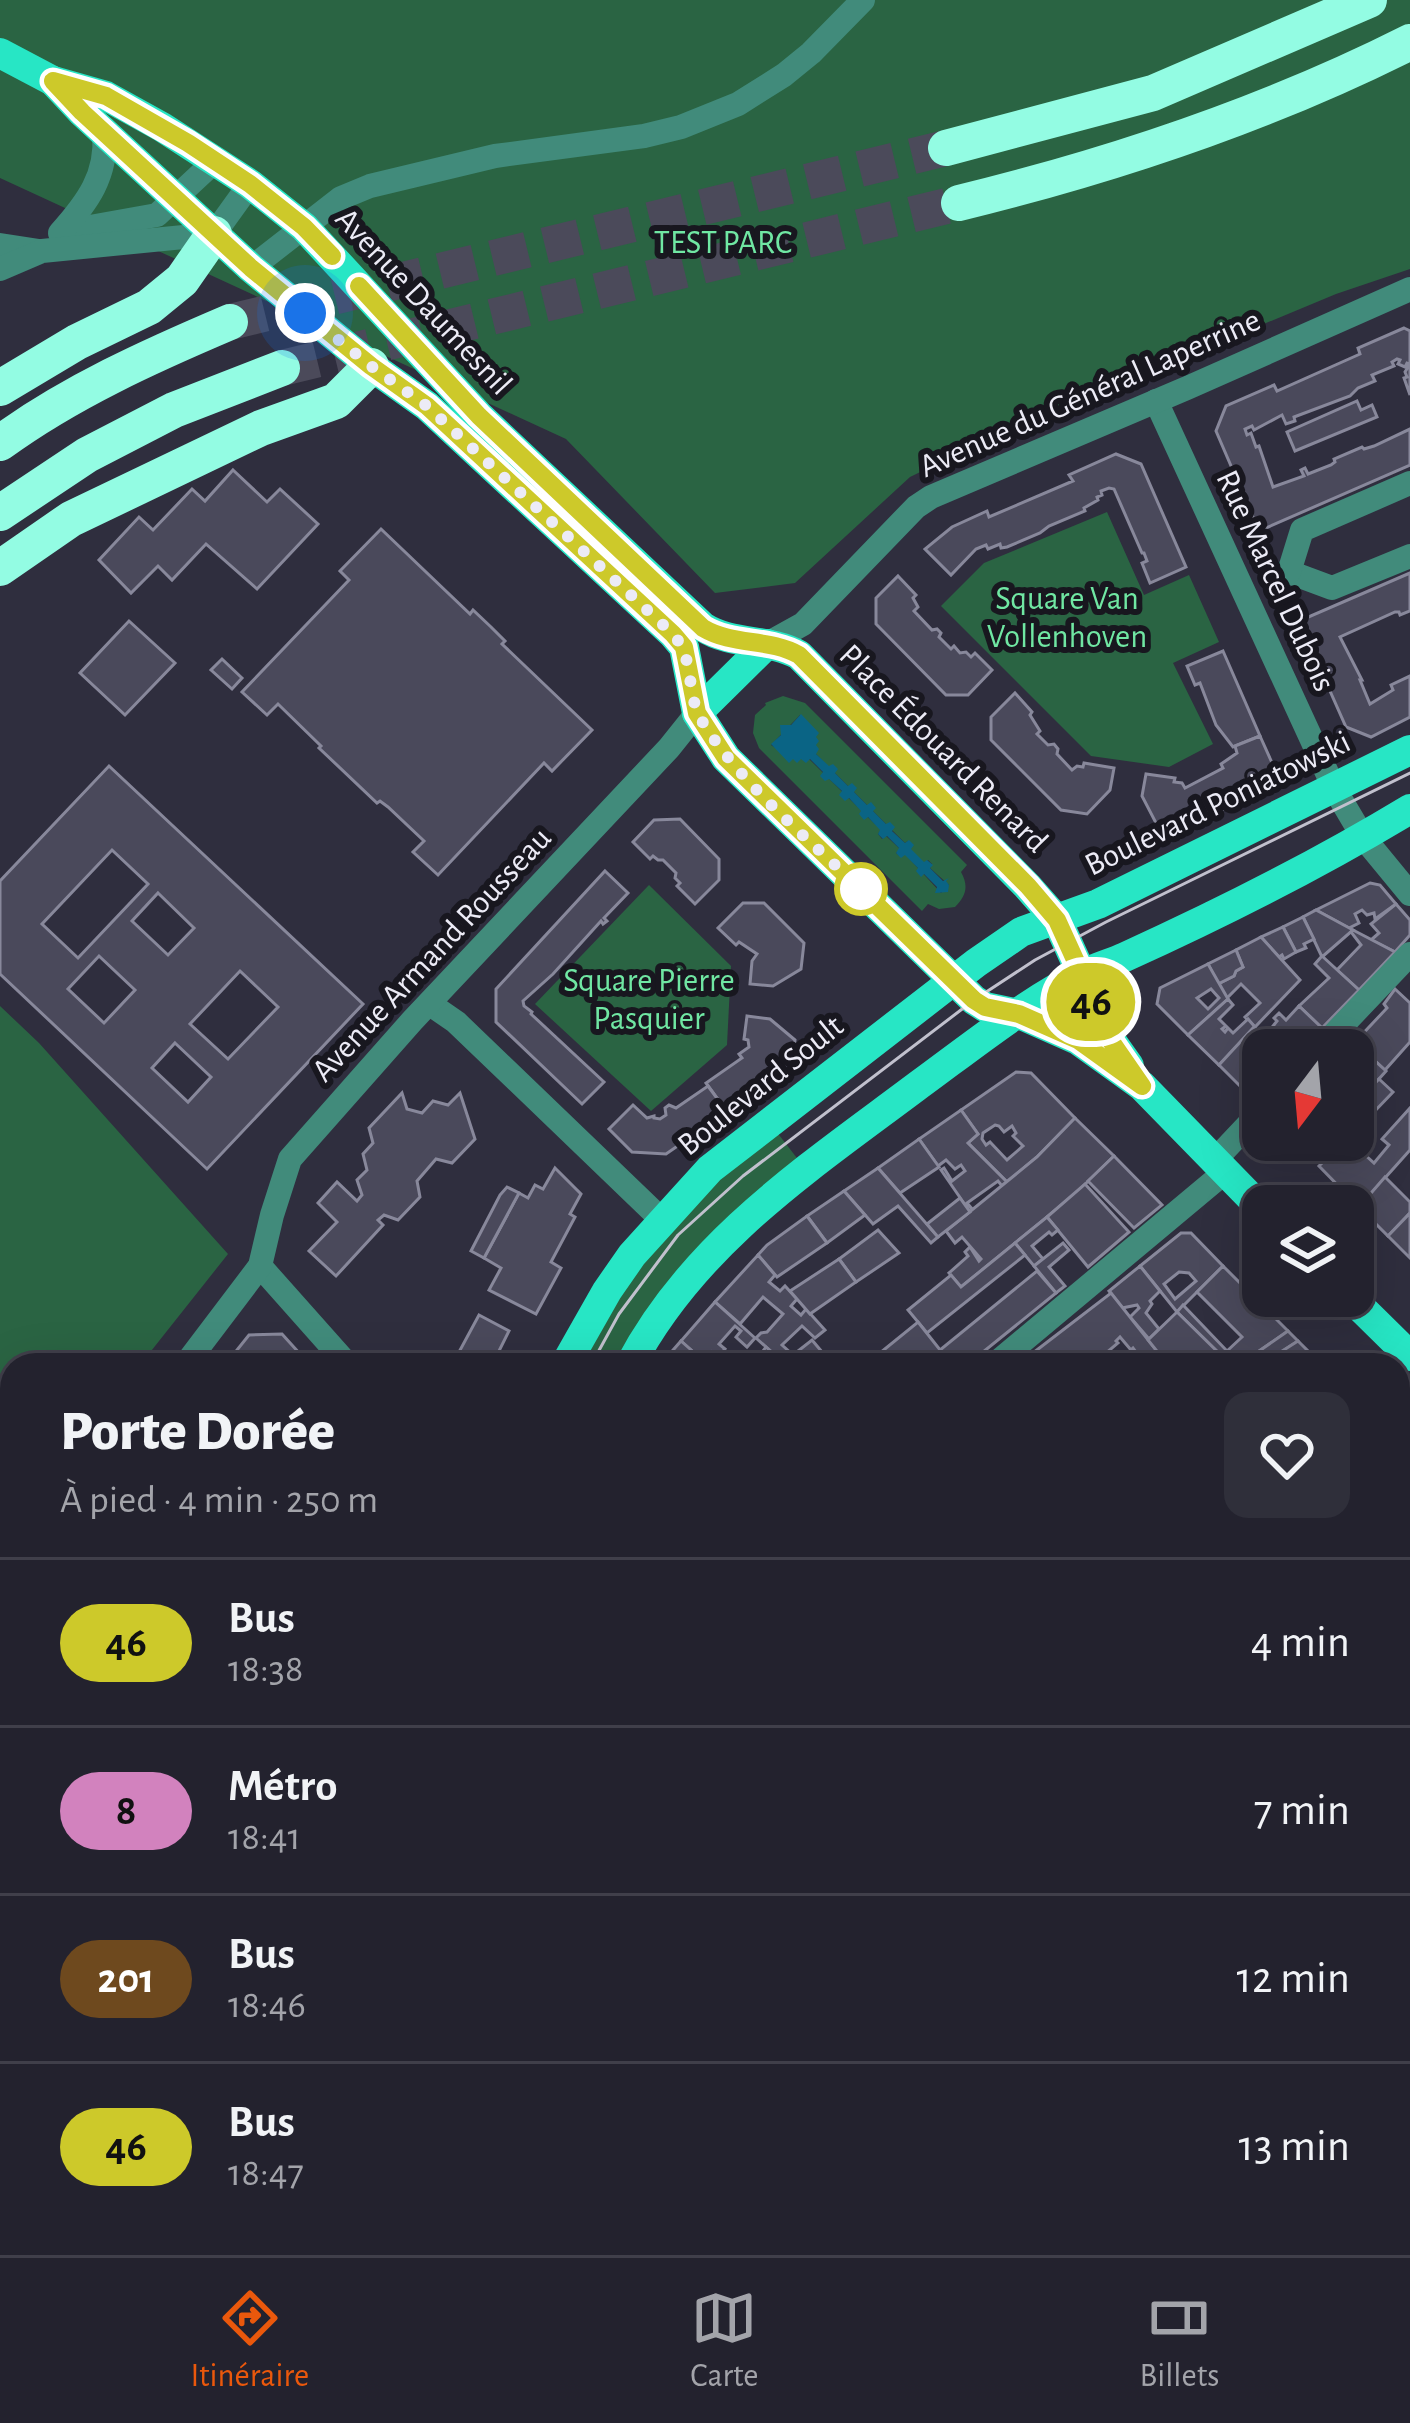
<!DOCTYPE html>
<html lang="fr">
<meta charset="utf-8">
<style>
:root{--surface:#23222e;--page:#2f2f3a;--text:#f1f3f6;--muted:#a3a4aa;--line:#403f4a;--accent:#ea580c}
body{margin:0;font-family:"Alegreya Sans",sans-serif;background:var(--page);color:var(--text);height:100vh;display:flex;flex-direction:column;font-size:45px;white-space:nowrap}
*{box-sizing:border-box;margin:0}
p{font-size:39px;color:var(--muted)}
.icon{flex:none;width:66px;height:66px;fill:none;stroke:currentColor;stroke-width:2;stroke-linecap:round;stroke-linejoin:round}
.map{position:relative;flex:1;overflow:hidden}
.panel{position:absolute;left:0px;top:1353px;width:1410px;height:903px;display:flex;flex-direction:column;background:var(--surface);border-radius:36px 36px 0 0;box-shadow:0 12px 48px #0002,0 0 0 3px var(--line)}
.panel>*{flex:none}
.badge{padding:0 24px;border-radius:39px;font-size:42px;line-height:78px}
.needle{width:78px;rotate:196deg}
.fabs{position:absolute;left:1242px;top:1029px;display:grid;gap:24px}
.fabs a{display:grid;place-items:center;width:132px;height:132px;border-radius:24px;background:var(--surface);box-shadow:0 12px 48px #0002,0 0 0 3px var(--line);font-size:60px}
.you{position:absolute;width:60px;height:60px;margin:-30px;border:9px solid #fff;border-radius:50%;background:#1a73e8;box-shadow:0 0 0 18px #1a73e833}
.map>.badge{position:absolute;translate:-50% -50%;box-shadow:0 0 0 6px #fff}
.round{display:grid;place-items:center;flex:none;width:126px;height:126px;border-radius:24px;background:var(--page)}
.headline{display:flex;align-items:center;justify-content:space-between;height:204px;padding:0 60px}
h1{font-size:57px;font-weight:800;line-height:90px}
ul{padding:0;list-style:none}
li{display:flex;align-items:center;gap:36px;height:168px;padding:0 60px;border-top:3px solid var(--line)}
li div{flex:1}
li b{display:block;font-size:45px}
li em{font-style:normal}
li .badge{min-width:132px;font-weight:700;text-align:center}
.menu{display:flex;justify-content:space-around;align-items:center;height:168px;border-top:3px solid var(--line);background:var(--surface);font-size:33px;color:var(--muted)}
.menu a{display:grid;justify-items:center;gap:6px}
.menu .on{color:var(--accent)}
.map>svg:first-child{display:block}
.green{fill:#2a6443;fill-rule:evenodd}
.water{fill:#0a6485}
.building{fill:#4a495b;stroke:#88889b;stroke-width:3;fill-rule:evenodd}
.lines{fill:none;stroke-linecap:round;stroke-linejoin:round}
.highway-tunnel{stroke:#4b4a5a;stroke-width:36;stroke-dasharray:36 18;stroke-linecap:butt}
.minor{stroke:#418b7b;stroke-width:24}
.major{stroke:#27e6c5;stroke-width:30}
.highway{stroke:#93fce3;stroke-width:36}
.tram{stroke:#c1c0cd;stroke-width:3}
.line-casing{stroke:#fff;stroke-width:27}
.line{stroke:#cdc92a;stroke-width:18}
.walk{stroke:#ecebf6;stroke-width:12;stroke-dasharray:0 21.6}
.stop-dot{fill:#fff;stroke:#cdc92a;stroke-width:6}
.labels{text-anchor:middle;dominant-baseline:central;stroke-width:12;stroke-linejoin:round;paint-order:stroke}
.park-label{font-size:33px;fill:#70e7a3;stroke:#18171f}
.street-label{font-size:33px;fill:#ecebf6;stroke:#18171f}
</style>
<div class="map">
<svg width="1410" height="2255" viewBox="0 0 1410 2255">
<rect width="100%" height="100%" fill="#2f2e3e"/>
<g class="green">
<path d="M0,0H1410V269L1336,294L992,437L910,477L795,583L715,593L566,439L0,178Z"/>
<path d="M1107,512L1144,595L1189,575L1219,642L1173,663L1213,744L1169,767L1091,756L941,606L984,563Z"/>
<path d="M783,696L805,703L967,865L961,872C969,886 966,896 955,907L939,909L928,904L922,911L759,748L753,733L755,715L766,705L765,703ZM800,715L815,737V753L829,767L833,765L837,769L834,772L905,843L908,841L910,849L924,863L928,860L932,864L930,868L949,885L941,893L905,854L901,857L896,853L900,849L886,836L882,839L878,834L881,830L809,759H793L771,745Z"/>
<path d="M649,885L731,966L727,1045L651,1111L535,1004Z"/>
<path d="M0,1006L39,1043L228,1254L140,1365H12V1508L0,1510Z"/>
<path d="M776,1131L800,1162L618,1365H577L617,1295L702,1193Z"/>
<path d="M510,2244H808L807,2255H502Z"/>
</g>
<path class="water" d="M801,714L819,733L816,737L819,741L816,745L819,749L816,754L829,766L833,764L838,769L835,773L848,786L852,783L857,788L854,792L867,805L871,802L876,808L873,811L886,824L890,822L895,827L892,831L905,843L909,840L914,845L911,849L924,862L927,860L933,865L930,868L943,881L949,878L946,881L949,885L948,892L935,893L937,887L924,874L921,877L916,871L918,868L905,855L901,858L896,853L899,848L887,836L883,839L878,834L880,830L868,817L864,820L859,814L861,811L849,798L845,801L839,795L842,791L829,779L825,781L820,776L823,772L810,759L806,763L801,759L797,763L793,759L789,763L771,744L781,735L780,725H791Z"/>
<g class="building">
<path d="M1404,328L1410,331V395L1404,378L1407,377L1405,372L1410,364L1407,363L1405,367L1398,364L1400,360L1397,359L1392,362L1394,366L1372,375L1375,381L1358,388L1350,396L1294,417L1295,421L1286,424L1282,415L1254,430L1252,426L1245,429L1247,435L1251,433L1256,447L1259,446L1273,487L1304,476L1301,470L1305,468L1308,474L1331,465L1335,462L1334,459L1362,447L1364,449L1374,446L1410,429V465L1259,531L1216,431L1226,406L1274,385L1277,391L1360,354L1358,348Z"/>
<path d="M1357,401L1361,410L1372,405L1377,417L1295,451L1287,432Z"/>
<path d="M1116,454L1141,464L1186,567L1150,583L1142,563L1147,561L1144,553H1142L1114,489L1109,488L1101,491L1102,495L1097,497L1098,500L1084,508L1085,511L1049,526L1040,533L1007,547L1001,548L1000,544L988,549L986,545L976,549L951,575L925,549L952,527L987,511L989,517L1073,481L1069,475Z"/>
<path d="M233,470L267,502L280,489L318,524L257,589L206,544L172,580L158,566L131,593L99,560L139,517L153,530L192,489L205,501Z"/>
<path d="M381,529L470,614L473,610L491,627L505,641L502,644L592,730L552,771L544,763L438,875L413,852L424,841L388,807L380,801L377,803L319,748L321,746L278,704L267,715L242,692L349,580L340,571Z"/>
<path d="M1410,573V611L1400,615L1399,612H1395L1340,637L1362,680H1360L1370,704L1393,690L1391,685L1410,676V717L1371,737L1346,727L1299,621Z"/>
<path d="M898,576L916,595L913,598L918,607L914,611L932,630L937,629L941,633L939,637L951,649L954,646L960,653L966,652L971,657L975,653L992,670L968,695H946L876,624V598Z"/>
<path d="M129,621L175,663L125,715L80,673Z"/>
<path d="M1223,651L1260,736L1233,747L1216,725L1200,683L1195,685L1187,666Z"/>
<path d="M222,659L242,678L232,689L211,670Z"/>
<path d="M1015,693L1032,712L1030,715L1040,731L1037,734L1048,745L1054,744L1058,749L1057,754L1072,770L1077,766L1083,767L1084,763L1114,768L1110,790L1087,814L1061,810L991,740V717Z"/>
<path d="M1260,736L1273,765L1263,789L1183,830L1157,825L1142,796L1146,774L1175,778L1174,782L1182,783L1185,788L1223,768L1221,764L1237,753L1235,746Z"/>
<path d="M109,766L363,1004L207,1169L0,974V881ZM112,850L148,884L78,958L42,924ZM158,893L194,928L168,955L132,921ZM99,956L135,990L104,1023L68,989ZM240,971L278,1007L228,1059L190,1024ZM175,1043L211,1077L188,1102L152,1068Z"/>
<path d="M680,819L719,859V880L695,904L677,886L680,883L675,878L676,873L663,860H658L653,856L650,859L633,842L654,820Z"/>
<path d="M605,871L628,893L604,918L607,921L603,924L601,921L553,974L523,1001L524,1006L532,1012L531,1014L604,1082L582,1104L496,1022V989Z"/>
<path d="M1370,883L1380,885L1396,904L1375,919L1374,913L1367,915L1362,910L1355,914L1359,923L1349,928L1316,910Z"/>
<path d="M743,903H764L804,943L801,969L773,986L750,984L752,961L757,954L739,942L736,945L718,928Z"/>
<path d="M1396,904L1410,920V935L1395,952L1371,940L1379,933L1371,924Z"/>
<path d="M1316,910L1353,930L1322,957L1303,917Z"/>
<path d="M1303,917L1314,939L1304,944L1306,948L1296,952L1283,927Z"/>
<path d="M1283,927L1296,952L1284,959L1282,955L1279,957L1261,937Z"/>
<path d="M1353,930L1395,952L1359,990L1337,970L1361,945L1351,932Z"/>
<path d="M1261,937L1300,980L1255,1027L1245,1017L1260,1003L1241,984L1227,998L1218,984L1234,976L1236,971L1243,967L1236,950Z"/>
<path d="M1236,950L1243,967L1236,971L1234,976L1218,984L1208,964Z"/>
<path d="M1322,956L1359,990L1322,1028L1299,1006L1329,978L1315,964Z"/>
<path d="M1208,964L1228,999L1188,1035L1157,1004L1160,988ZM1211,989L1219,998L1208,1009L1197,998Z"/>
<path d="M1395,989L1410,1003V1042L1385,1070L1355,1042L1387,1008L1384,1004Z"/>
<path d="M1228,999L1233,1005L1219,1019L1226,1026L1222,1029L1225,1032L1228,1028L1233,1033L1248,1019L1255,1027L1219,1065L1188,1035Z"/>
<path d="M1299,1006L1322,1028L1302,1050H1278L1267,1039L1277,1029L1273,1026L1277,1021L1274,1018L1279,1013L1286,1020Z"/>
<path d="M747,1016L770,1019L795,1040L792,1067L727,1112L706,1083L742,1058L739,1054L749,1047L748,1040L744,1039Z"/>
<path d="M1254,1027L1278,1050H1263V1091L1254,1100L1219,1065Z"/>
<path d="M1375,1061L1386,1071L1353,1108V1086Z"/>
<path d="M1016,1072L1031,1073L1075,1118L1037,1157L1007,1182L968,1143L978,1134L961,1110ZM995,1125L999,1126L1004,1132L1012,1126L1016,1133L1013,1136L1023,1146L1007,1160L990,1142L986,1145L982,1139L983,1133Z"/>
<path d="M1379,1079L1393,1092L1373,1113L1359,1100Z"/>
<path d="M708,1086L727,1112L666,1154L632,1152L609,1129L633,1105L647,1118L654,1116V1118L660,1119L666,1115L665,1108L669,1105L676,1108Z"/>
<path d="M402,1093L407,1109L422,1113L433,1101L448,1105L460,1093L475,1139L452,1163L436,1159L417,1181L420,1197L398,1220L384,1215L378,1220L383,1225L336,1276L309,1251L337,1222L318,1203L337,1182L357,1201L362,1195L357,1180L367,1170L363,1154L373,1143L369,1128Z"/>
<path d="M1410,1108V1150L1359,1207L1319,1166L1344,1142L1359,1157L1363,1153L1374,1163L1389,1145L1382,1139Z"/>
<path d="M961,1110L978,1134L968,1143L1007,1182L1002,1186L998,1181L967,1203L973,1210L970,1212L941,1170L944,1168L952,1181L965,1171L961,1165L955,1169L946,1160L938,1166L919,1139Z"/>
<path d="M1075,1118L1114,1156L1074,1195L961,1287L949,1273L968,1256L965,1252L970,1247L979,1261L981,1259L962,1237L955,1243L946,1231L1037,1157Z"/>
<path d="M919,1139L939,1167L900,1193L878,1168Z"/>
<path d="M1293,1140H1324L1309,1157Z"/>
<path d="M1114,1156L1162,1205L1134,1228L1088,1181Z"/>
<path d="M555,1168L581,1194L570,1214L575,1217L551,1262L561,1268L536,1314L489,1290L501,1268L484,1258L519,1193L528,1198L535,1185L543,1189Z"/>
<path d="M878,1168L938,1237L931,1243L898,1206L873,1224L844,1191Z"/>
<path d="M1385,1177L1410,1202V1213L1388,1236L1359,1207Z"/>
<path d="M1085,1184L1129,1232L1088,1267L1047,1217Z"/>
<path d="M507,1187L519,1193L484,1258L471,1251L500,1195Z"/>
<path d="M844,1191L865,1215L827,1243L807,1216Z"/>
<path d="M960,1198L970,1212L938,1237L927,1224Z"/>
<path d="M1410,1213V1258L1388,1236Z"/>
<path d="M807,1216L827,1243L777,1277L758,1255L767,1245Z"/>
<path d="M1047,1217L1058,1230L1052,1235L1049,1232L1032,1246L1043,1259L1034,1266L1015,1243Z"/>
<path d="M878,1230L899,1253L856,1282L839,1259Z"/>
<path d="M1181,1233H1191L1223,1266L1177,1312L1140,1266ZM1179,1272L1189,1273L1196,1281L1175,1299L1164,1284Z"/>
<path d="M1015,1243L1025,1255L927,1333L908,1310L951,1275L961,1287Z"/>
<path d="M1063,1243L1069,1250L1049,1267L1065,1286L1056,1293L1034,1266Z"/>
<path d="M758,1255L775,1275L769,1282L780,1291L785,1286L797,1299L791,1306L801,1315L806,1309L825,1330L815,1338L802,1326L782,1345L793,1355L784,1363L756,1338L761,1333L767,1332L783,1314L763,1297L740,1324L715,1302Z"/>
<path d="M839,1259L856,1282L810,1314L790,1291Z"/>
<path d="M1140,1266L1160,1291L1150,1301L1152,1304L1146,1313L1159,1329L1149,1339L1130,1317L1139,1308L1137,1305L1122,1308L1109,1291Z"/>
<path d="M1223,1266L1288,1331L1239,1365H1231L1177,1312L1183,1305L1227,1351L1242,1337L1197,1292Z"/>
<path d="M1037,1271L1056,1293L967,1365H952L940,1350Z"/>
<path d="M1111,1293L1168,1365H1143L1133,1353L1136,1352L1133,1348L1131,1350L1120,1337L1116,1341L1118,1343L1092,1365H1040L1033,1353Z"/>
<path d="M715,1302L755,1338L747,1347L736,1337L741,1331L735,1326L719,1344L725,1349L718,1357L712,1352L709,1356L713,1360L708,1365L681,1341Z"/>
<path d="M1177,1312L1231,1365H1168L1148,1340Z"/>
<path d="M479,1315L509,1331L492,1365H452Z"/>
<path d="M918,1322L952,1365H882L875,1357Z"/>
<path d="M1288,1331L1298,1341L1262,1365H1239Z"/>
<path d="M282,1334L310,1365H225L249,1335Z"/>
<path d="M812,1340L833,1365H782L793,1355Z"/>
<path d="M681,1341L708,1365H660Z"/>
<path d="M1298,1341L1315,1358L1312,1362L1304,1365L1294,1363L1279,1353Z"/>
<path d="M766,1347L784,1363L752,1365Z"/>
<path d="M1398,1441L1410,1453V1463L1398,1475Z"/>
<path d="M1410,1463V1502L1408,1503L1398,1489V1475Z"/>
<path d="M1400,1538L1407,1544L1410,1541V1578L1398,1590V1541Z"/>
<path d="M1410,1629V1677L1398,1669V1642Z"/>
<path d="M0,1689L12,1695V1754L0,1778Z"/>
<path d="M1398,1756L1410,1763V1783L1398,1776Z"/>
<path d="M1398,1776L1410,1783V1801L1398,1820Z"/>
<path d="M1410,1866V1907L1398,1908V1867Z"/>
<path d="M1410,1946V1970L1398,1994V1948Z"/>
<path d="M0,1959L12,1968V1980L0,1995Z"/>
<path d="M1410,2118V2189L1398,2182V2142Z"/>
<path d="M1398,2182L1410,2189V2210L1399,2230L1410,2236V2255L1386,2244H1398Z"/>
<path d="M306,2244H408L413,2249L410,2255H300L307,2250Z"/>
<path d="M873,2244H898L899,2255H874Z"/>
<path d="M1014,2244H1039L1040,2255H1015Z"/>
<path d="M1133,2244H1259L1271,2251L1269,2255H1154Z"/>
<path d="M1347,2244H1387L1381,2255H1342Z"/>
</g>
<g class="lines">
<g class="highway-tunnel">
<path d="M230,322L946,148"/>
<path d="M282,368L959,203"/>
</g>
<g class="minor">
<path d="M62,232L157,215L215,161"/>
<path d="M60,233C87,203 108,175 104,133"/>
<path d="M0,245L39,251"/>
<path d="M251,268L341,198L370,186L495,156L644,136L681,127L738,104L784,75L811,53L863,0"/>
<path d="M0,269L42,251L214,234L250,184"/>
<path d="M1156,401L1334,788L1363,837L1410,894"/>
<path d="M1289,572L1332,588L1410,556"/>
<path d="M1279,577L1289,572L1302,530L1410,483"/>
<path d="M767,644L803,624L916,507L931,497L1187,388L1410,289"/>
<path d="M430,1004L456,1022L662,1220"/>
<path d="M1319,1050L1410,954"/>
<path d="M1214,1161L1263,1109"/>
<path d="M260,1266L348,1365"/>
<path d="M185,1365L260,1266L272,1215L290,1159L412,1021L669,748L697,713"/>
<path d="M994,1365L1225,1172"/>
<path d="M0,1532H12"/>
<path d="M0,1603L12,1588"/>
<path d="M1398,1617L1410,1604"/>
<path d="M1398,1929L1410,1928"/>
<path d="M1398,2071L1410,2046"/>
<path d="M1105,2255L1106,2244"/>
<path d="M1307,2255L1312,2244"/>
</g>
<g class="major">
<path d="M0,53L53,81L106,96L162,127L250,184L304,227L479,416L703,627C733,646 769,638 799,655L1027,886L1057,920L1082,975L1097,1021L1129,1066"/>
<path d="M53,81L82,112L251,268L371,366L427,406L673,634L684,647L697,713L726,758L974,1000L985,1007L1019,1014L1078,1040L1142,1086L1263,1210"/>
<path d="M697,713L767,644"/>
<path d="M1349,1296L1410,1356"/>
<path d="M565,1365L607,1291L632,1255L710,1169L976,963L1021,932L1098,904L1410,750"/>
<path d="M630,1365C694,1243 808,1168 916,1087C967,1050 1026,1002 1083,974C1097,967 1112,963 1125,957C1222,913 1319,864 1410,809"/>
<path d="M87,2255L93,2244"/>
<path d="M162,2255L166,2244"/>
</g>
<g class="highway">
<path d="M946,148L1153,93L1369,0"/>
<path d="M959,203C1115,165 1267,114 1410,42"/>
<path d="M0,388L77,342L149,307L182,280L214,234"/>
<path d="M0,443C70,392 150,356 230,322"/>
<path d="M0,513L87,455L174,410L282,368"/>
<path d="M0,568L71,519L261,428L336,401L371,366"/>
</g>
<g class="tram">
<path d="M591,1365L619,1314L678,1235L743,1176L974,1000L1035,960L1106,922L1410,773"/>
<path d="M131,2255L137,2244"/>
</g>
</g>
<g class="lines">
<defs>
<path id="line" d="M332,256L304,227L250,184L188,143L106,96L53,81L82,112L251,268L371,366L427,406L673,634L684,647L697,713L726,758L974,1000L985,1007L1019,1014L1078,1040L1142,1086L1097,1021L1082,975L1057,920L1028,886L799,655C769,638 733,646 703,628L479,416L359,286"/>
</defs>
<use href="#line" class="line-casing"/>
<use href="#line" class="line"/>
<path class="walk" d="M305,313L371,366L427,406L673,634C696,660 685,693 702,721C740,783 807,838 861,889"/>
</g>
<circle class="stop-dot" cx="861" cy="889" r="24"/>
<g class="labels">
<g class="park-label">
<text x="723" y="243">TEST PARC</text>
<text x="1067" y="599">Square Van<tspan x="1067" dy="38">Vollenhoven</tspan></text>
<text x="649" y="981">Square Pierre<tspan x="649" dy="38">Pasquier</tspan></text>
</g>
<g class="street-label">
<text transform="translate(423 302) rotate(47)">Avenue Daumesnil</text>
<text transform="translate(1090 394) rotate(-24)">Avenue du Général Laperrine</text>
<text transform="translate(1275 581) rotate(65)">Rue Marcel Dubois</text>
<text transform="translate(943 749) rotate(45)">Place Édouard Renard</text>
<text transform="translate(1218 804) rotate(-26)">Boulevard Poniatowski</text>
<text transform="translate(432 955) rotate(-47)">Avenue Armand Rousseau</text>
<text transform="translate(761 1086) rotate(-39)">Boulevard Soult</text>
</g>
</g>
</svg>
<div class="fabs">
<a><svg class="needle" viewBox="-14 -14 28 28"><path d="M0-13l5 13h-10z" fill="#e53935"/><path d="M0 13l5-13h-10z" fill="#a3a4aa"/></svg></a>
<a><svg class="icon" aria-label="layers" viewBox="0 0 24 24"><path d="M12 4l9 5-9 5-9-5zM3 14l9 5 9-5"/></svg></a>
</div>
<div class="you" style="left:305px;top:313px"></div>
<b class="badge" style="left:1091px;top:1002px;background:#cdc92a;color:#111">46</b>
<section class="panel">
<div class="headline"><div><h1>Porte Dorée</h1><p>À pied · 4 min · 250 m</p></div><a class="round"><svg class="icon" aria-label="heart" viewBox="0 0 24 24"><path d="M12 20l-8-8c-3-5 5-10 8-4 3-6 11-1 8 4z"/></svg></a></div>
<ul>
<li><span class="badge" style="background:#cdc92a;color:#111">46</span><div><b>Bus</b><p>18:38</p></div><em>4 min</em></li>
<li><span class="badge" style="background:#d282be;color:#111">8</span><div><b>Métro</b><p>18:41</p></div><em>7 min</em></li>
<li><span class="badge" style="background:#6e491e;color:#fff">201</span><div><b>Bus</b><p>18:46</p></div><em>12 min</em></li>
<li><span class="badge" style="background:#cdc92a;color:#111">46</span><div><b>Bus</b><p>18:47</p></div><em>13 min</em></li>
</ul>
</section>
</div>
<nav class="menu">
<a class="on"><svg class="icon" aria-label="directions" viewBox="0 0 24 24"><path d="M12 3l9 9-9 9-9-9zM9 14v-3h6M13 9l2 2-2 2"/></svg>Itinéraire</a>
<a><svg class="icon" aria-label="map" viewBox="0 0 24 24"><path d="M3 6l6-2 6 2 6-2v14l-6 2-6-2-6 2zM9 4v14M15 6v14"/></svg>Carte</a>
<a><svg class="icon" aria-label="tickets" viewBox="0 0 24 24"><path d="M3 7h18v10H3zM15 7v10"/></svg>Billets</a>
</nav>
